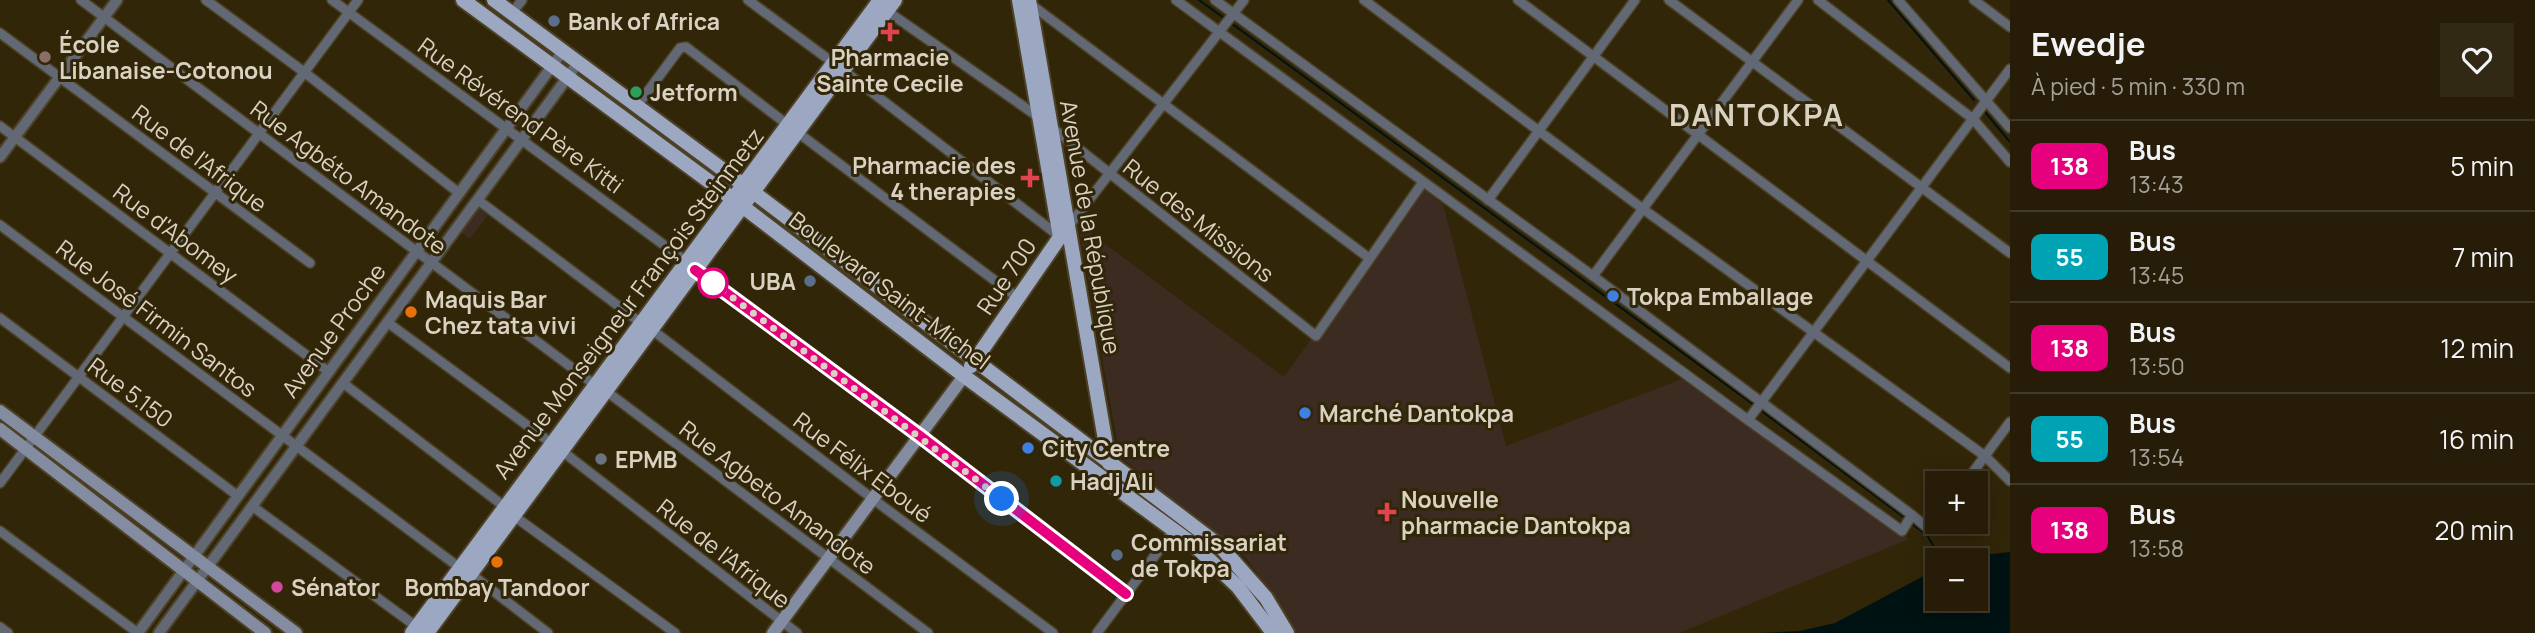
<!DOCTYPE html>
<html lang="fr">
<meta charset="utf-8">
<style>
:root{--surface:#261c07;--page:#322915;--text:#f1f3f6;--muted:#a4a19b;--line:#423a28}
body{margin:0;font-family:Manrope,sans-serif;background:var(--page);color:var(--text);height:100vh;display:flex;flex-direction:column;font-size:26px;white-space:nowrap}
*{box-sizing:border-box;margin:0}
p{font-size:23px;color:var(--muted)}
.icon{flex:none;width:38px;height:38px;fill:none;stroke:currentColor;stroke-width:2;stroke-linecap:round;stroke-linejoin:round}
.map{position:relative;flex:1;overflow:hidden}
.drawer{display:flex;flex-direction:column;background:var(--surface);width:525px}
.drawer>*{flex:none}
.badge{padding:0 14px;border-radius:10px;font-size:24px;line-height:46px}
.fabs{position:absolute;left:1925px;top:471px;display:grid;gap:14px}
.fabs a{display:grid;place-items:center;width:63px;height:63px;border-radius:0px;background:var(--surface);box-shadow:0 4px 18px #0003,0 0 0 2px var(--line);font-size:35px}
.you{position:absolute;width:35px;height:35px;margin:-18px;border:5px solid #fff;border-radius:50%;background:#1a73e8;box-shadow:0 0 0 10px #1a73e833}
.map>.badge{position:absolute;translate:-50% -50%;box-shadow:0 0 0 4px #fff}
.round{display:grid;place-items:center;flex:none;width:74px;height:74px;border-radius:0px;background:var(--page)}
.overview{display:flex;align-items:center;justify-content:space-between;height:119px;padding:0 21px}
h1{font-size:33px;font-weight:700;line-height:52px}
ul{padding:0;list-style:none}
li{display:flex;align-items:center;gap:21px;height:91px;padding:0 21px;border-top:2px solid var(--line)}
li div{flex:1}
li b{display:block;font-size:26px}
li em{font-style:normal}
li .badge{min-width:77px;font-weight:700;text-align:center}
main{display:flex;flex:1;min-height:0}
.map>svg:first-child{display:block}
.commercial{fill:#3b2b21}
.water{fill:#011213}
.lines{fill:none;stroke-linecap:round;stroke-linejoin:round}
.stream{stroke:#011213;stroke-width:2}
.minor-casing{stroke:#4d4126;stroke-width:12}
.tertiary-casing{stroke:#4d4126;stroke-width:14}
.secondary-casing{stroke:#4d4126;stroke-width:16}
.primary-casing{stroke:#4d4126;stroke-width:18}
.minor{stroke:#626874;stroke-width:9}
.tertiary{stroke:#626874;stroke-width:10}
.secondary{stroke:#838ca0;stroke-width:12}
.primary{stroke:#9ca7c1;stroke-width:14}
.line-casing{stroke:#fff;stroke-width:16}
.line{stroke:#e6007e;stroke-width:10}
.walk{stroke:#d9d1c1;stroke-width:7;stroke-dasharray:0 12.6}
.service-dot{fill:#5c6f8a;stroke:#322609;stroke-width:2.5}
.health-dot{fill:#e0444e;stroke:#322609;stroke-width:2.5}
.education-dot{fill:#8d6e63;stroke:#322609;stroke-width:2.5}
.leisure-dot{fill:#2e9e5b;stroke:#322609;stroke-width:2.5}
.stop-dot{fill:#fff;stroke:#e6007e;stroke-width:3.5}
.shop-dot{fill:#3f7fe0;stroke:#322609;stroke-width:2.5}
.food-dot{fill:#e8710a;stroke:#322609;stroke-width:2.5}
.worship-dot{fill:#6b7280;stroke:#322609;stroke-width:2.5}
.culture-dot{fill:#0f9aa8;stroke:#322609;stroke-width:2.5}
.hotel-dot{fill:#d1479c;stroke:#322609;stroke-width:2.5}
.labels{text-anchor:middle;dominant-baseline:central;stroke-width:6;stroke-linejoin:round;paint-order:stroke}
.poi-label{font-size:23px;font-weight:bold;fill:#d9d1c1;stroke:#322609;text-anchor:start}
.street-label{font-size:23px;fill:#d9d1c1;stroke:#322609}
.district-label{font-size:30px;font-weight:bold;letter-spacing:2px;fill:#d9d1c1;stroke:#322609}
</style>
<main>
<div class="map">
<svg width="2010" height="633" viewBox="0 0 2010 633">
<rect width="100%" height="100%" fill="#322609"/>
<g class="commercial">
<path d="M1420,186L1443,204L1506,446L1682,379L1909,539L1679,633H1295L1280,606L1246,558L1120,457L1078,224L1284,377Z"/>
<path d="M476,206L488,215L470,239L458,230Z"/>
</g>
<path class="water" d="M1965,549L1991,554L2010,552V633H1759L1800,631L1835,623L1937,569V598H1976V560H1950Z"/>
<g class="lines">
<g class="stream">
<path d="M1199,0L1224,18"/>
<path d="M1888,0L1974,100"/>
<path d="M1231,23L1754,405"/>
<path d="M1985,112L2010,142"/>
<path d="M1763,412L1905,518"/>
<path d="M1912,524L1927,535L1942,560"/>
</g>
<defs>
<g id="minor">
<path d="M81,0L595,385"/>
<path d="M206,0L304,72L459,193"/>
<path d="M332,0L687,262"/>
<path d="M748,0L843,70L1059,236"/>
<path d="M1176,0L1748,420L1902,531L1912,515L1593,276L1215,0"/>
<path d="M1364,0L1643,209L1985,456L2010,481"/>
<path d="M1518,0L2010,368"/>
<path d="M1669,0L2010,253"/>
<path d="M1818,0L1973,119L2010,162"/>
<path d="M1898,0L2010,128"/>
<path d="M1974,0L2010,27"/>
<path d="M1029,3L1369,258"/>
<path d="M887,11L1040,118"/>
<path d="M512,13L522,0"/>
<path d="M0,33L310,263"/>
<path d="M637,106L680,48L686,47L788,125"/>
<path d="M0,126L329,372"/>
<path d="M1051,127L1316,336L1423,182"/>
<path d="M797,132L1018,298"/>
<path d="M478,200L641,323"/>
<path d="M1488,200L1635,0"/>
<path d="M0,225L460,568"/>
<path d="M1068,227L1244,0"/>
<path d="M695,270L920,436L1126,594"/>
<path d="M1593,276L1798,0"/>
<path d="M0,318L238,496"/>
<path d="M387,322L562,451L797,633"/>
<path d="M651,329L873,499L1053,633"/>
<path d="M343,383L505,507"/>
<path d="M606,391L928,633"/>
<path d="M1748,420L2010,69"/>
<path d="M0,483L358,0"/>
<path d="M1965,483L2010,422"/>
<path d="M252,506L417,627"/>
<path d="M1912,515L1930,530L1937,520"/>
<path d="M514,516L675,633"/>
<path d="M0,531L138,633"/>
<path d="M471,574L548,633"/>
<path d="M0,627L8,633"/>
<path d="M1097,633L1174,530"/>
</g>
<g id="tertiary">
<path d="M0,157L117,0"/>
<path d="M138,633L563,51"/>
<path d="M159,633L578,63"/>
</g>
<g id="secondary">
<path d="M0,411L296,633"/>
<path d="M0,429L265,633"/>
<path d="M773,633L964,376"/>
</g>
<g id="primary">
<path d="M463,0L733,199L964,376L1194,545L1238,587L1273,633"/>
<path d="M494,0L753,192L1220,546L1266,598L1287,633"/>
<path d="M1029,0L1109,463"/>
<path d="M971,366L1060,237L1019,0"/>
<path d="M412,633L880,0"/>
<path d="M427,633L895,0"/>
</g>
</defs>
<use href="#minor" class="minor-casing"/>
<use href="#tertiary" class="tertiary-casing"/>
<use href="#secondary" class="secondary-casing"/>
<use href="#primary" class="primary-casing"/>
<use href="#minor" class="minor"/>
<use href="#tertiary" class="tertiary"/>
<use href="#secondary" class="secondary"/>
<use href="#primary" class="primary"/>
</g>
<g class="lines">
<defs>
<path id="line" d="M695,270L920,436L1126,594"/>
</defs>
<use href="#line" class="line-casing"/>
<use href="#line" class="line"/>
<path class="walk" d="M713,283L1002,499"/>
</g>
<g class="service-dot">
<circle cx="554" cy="21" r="7"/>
<circle cx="810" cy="281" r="7"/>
<circle cx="1117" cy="555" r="7"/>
</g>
<g class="health-dot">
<path d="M886.5 21.5h7v7h7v7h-7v7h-7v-7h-7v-7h7z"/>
<path d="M1026.5 167.5h7v7h7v7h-7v7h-7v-7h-7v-7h7z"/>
<path d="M1383.5 501.5h7v7h7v7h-7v7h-7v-7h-7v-7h7z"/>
</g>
<circle class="education-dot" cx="45" cy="57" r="7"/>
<circle class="leisure-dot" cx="636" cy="92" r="7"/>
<circle class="stop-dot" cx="713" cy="283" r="14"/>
<g class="shop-dot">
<circle cx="1613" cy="296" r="7"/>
<circle cx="1305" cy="413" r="7"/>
<circle cx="1028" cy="448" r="7"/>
</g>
<g class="food-dot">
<circle cx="411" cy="312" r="7"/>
<circle cx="497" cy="562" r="7"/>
</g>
<circle class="worship-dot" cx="601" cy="459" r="7"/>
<circle class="culture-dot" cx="1056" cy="481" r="7"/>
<circle class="hotel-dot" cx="277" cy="587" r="7"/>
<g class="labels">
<g class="poi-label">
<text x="568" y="21">Bank of Africa</text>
<text x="59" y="44">École<tspan x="59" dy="26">Libanaise-Cotonou</tspan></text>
<text x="890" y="57" text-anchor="middle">Pharmacie<tspan x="890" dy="26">Sainte Cecile</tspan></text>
<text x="650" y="92">Jetform</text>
<text x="1016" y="165" text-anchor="end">Pharmacie des<tspan x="1016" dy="26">4 therapies</tspan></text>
<text x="796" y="281" text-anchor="end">UBA</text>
<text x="1627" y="296">Tokpa Emballage</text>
<text x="425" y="299">Maquis Bar<tspan x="425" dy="26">Chez tata vivi</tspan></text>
<text x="1319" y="413">Marché Dantokpa</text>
<text x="1042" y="448">City Centre</text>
<text x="615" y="459">EPMB</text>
<text x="1070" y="481">Hadj Ali</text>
<text x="1401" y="499">Nouvelle<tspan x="1401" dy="26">pharmacie Dantokpa</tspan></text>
<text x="1131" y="542">Commissariat<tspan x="1131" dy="26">de Tokpa</tspan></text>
<text x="291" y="587">Sénator</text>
<text x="497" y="587" text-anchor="middle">Bombay Tandoor</text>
</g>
<g class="street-label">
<text transform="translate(521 115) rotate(36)">Rue Révérend Père Kitti</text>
<text transform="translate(200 158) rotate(37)">Rue de l'Afrique</text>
<text transform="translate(349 177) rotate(37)">Rue Agbéto Amandote</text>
<text transform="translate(1199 220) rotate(38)">Rue des Missions</text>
<text transform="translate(1091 227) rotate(80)">Avenue de la République</text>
<text transform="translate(176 233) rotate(37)">Rue d'Abomey</text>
<text transform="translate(1006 276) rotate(-56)">Rue 700</text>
<text transform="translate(890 290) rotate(37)">Boulevard Saint-Michel</text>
<text transform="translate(628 303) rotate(-53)">Avenue Monseigneur François Steinmetz</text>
<text transform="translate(157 318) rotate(37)">Rue José Firmin Santos</text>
<text transform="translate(333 330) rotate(-54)">Avenue Proche</text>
<text transform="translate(131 392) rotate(37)">Rue 5.150</text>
<text transform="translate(863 467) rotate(37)">Rue Félix Eboué</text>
<text transform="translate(778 497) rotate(37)">Rue Agbeto Amandote</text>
<text transform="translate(724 553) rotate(38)">Rue de l'Afrique</text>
</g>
<g class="district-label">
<text x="1757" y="114">DANTOKPA</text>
</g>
</g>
</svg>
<div class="fabs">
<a>+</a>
<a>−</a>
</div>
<div class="you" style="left:1002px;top:499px"></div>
</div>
<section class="drawer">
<div class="overview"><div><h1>Ewedje</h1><p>À pied · 5 min · 330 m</p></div><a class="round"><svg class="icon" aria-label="heart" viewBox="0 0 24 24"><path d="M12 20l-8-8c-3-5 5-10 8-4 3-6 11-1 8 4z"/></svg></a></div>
<ul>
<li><span class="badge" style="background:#e6007e;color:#fff">138</span><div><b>Bus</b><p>13:43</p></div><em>5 min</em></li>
<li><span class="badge" style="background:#00a3b4;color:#fff">55</span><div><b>Bus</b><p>13:45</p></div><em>7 min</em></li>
<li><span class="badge" style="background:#e6007e;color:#fff">138</span><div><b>Bus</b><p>13:50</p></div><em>12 min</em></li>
<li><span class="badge" style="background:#00a3b4;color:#fff">55</span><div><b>Bus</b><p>13:54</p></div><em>16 min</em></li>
<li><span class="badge" style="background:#e6007e;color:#fff">138</span><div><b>Bus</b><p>13:58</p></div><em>20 min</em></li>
</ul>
</section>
</main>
